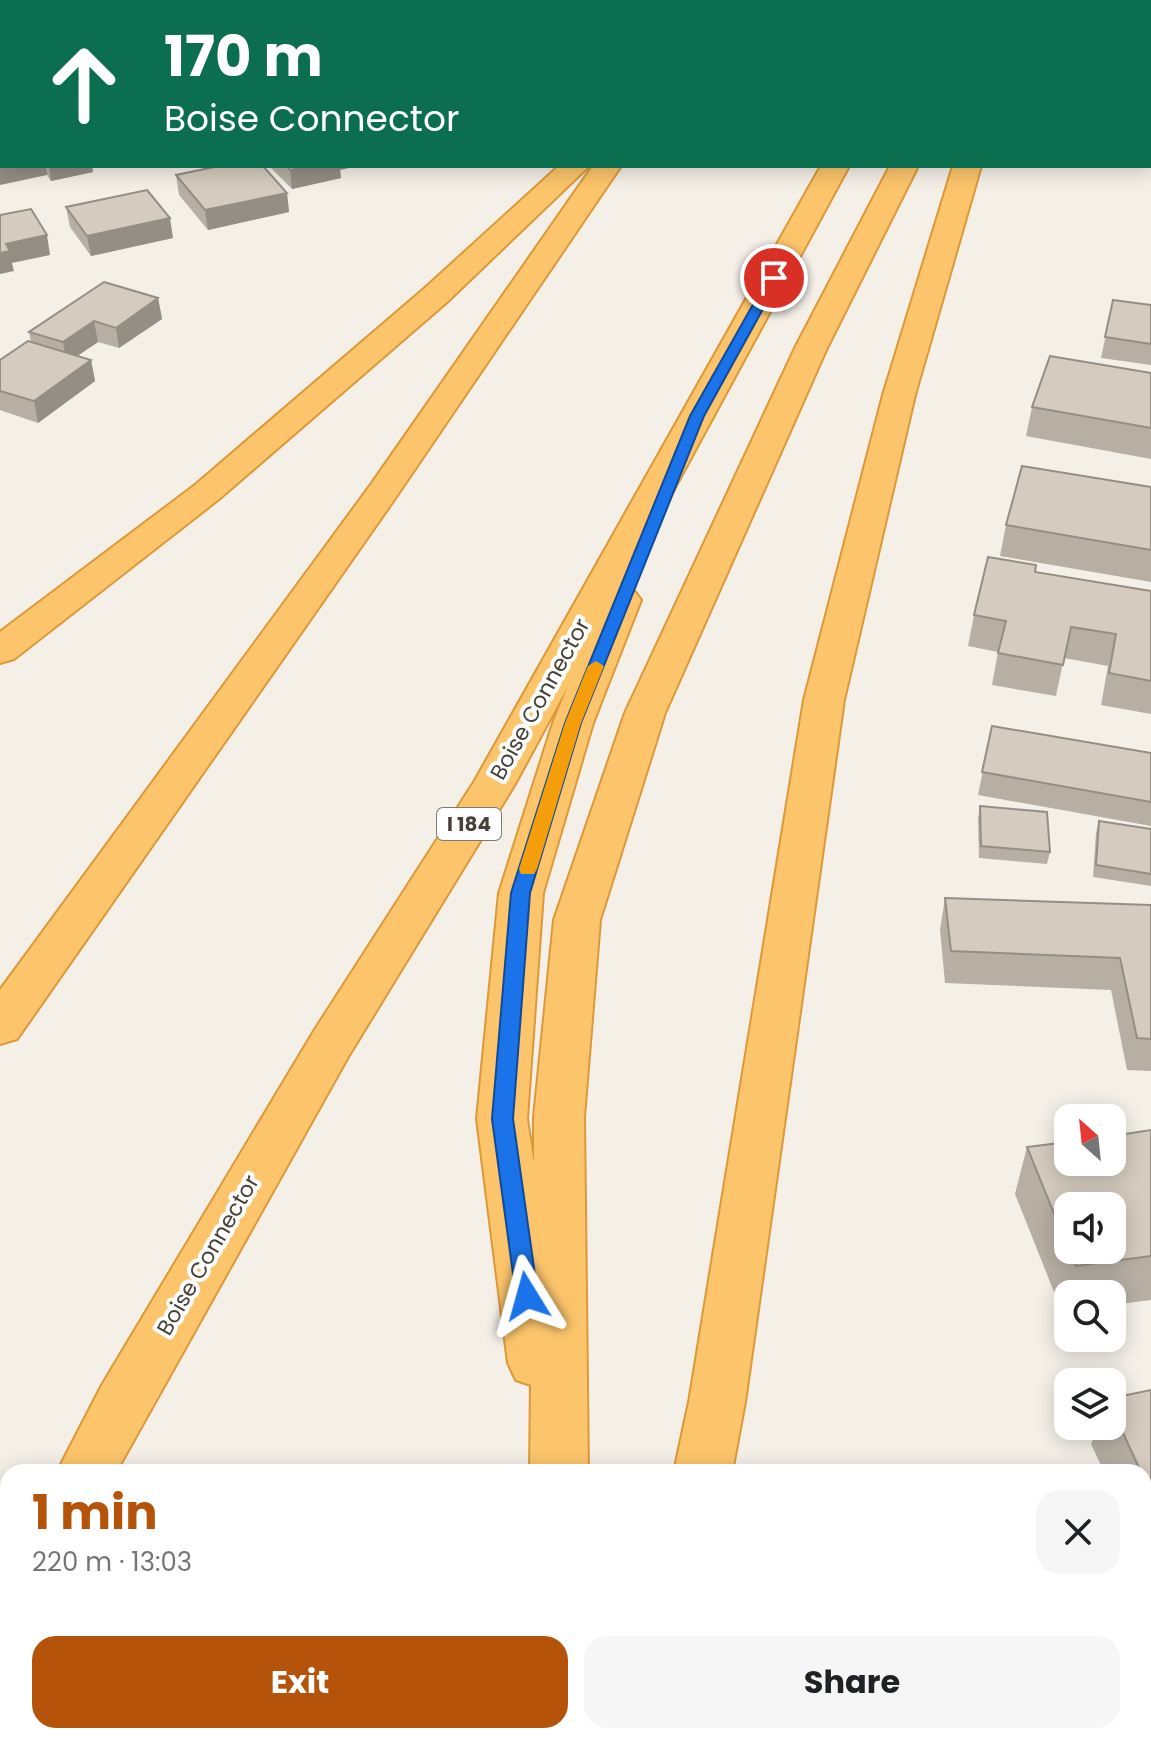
<!DOCTYPE html>
<meta charset="utf-8">
<style>
:root{--surface:#fff;--page:#f6f6f6;--text:#202124;--muted:#757577;--accent:#b45309}
body{margin:0;font-family:Poppins,sans-serif;background:var(--page);color:var(--text);height:100vh;display:flex;flex-direction:column;font-size:30px;white-space:nowrap}
*{box-sizing:border-box;margin:0}
p{font-size:26px;color:var(--muted)}
.icon{flex:none;width:44px;height:44px;fill:none;stroke:currentColor;stroke-width:2;stroke-linecap:round;stroke-linejoin:round}
.map{position:relative;flex:1;overflow:hidden}
.sheet{position:absolute;left:0px;top:1464px;width:1152px;height:280px;display:flex;flex-direction:column;background:var(--surface);border-radius:24px 24px 0 0;box-shadow:0 4px 20px #0003}
.sheet>*{flex:none}
.hud{position:absolute;left:0px;top:0px;width:1152px;height:168px;box-shadow:0 4px 20px #0003;background:#0b6e4f;color:#fff;overflow:hidden}
.needle{width:52px;rotate:333deg}
.controls{position:absolute;left:1054px;top:1104px;display:grid;gap:16px}
.controls a{display:grid;place-items:center;width:72px;height:72px;border-radius:16px;background:var(--surface);box-shadow:0 4px 20px #0003;font-size:40px}
.pin{position:absolute;display:grid;place-items:center;width:68px;height:68px;color:#fff;margin:-34px;border:4px solid #fff;border-radius:50%;box-shadow:0 2px 8px #0007}
.me{position:absolute;width:88px;margin:-44px;rotate:352deg;stroke-linejoin:round;filter:drop-shadow(0 0 6px #0008)}
.turn{display:flex;align-items:center;gap:28px;height:168px;padding:0 32px;font-size:36px}
.turn .icon{width:104px;height:104px;stroke-width:2.5}
.turn b{display:block;font-size:56px;line-height:68px}
.round{display:grid;place-items:center;flex:none;width:84px;height:84px;border-radius:24px;background:var(--page)}
.summary{display:flex;align-items:center;justify-content:space-between;height:136px;padding:0 32px}
h1{font-size:48px;font-weight:700;line-height:60px;color:var(--accent)}
.action{display:flex;gap:16px;margin-top:auto;padding:16px 32px}
.action a{flex:1;height:92px;border-radius:24px;background:var(--accent);color:#fff;font-size:32px;font-weight:700;line-height:92px;text-align:center}
.action a+a{background:var(--page);color:var(--text)}
.map>svg:first-child{display:block}
.lines{fill:none;stroke-linecap:round;stroke-linejoin:round}
.minor-casing{stroke:#bfb7ab;stroke-width:4}
.motorway-casing{stroke:#dc993a;stroke-width:4}
.minor{fill:#fff;fill-rule:evenodd}
.motorway{fill:#fcc56b;fill-rule:evenodd}
.wall{fill:#b7afa3;fill-rule:evenodd}
.shaded-wall{fill:#958e85}
.building{fill:#d5cbbe;stroke:#958e85;stroke-width:2}
.route{fill:#1a73e8;stroke:#114b97;stroke-width:2}
.slow{fill:#f59e0b}
.labels{text-anchor:middle;dominant-baseline:central;stroke-width:8;stroke-linejoin:round;paint-order:stroke}
.shield{fill:#fff;stroke:#7e7973;stroke-width:2}
.shield-label{font-size:20px;font-weight:bold;fill:#474037}
.street-label{font-size:22px;fill:#474037;stroke:#fff}
</style>
<div class="map">
<svg width="1151" height="1744" viewBox="0 0 1151 1744">
<rect width="100%" height="100%" fill="#f4f0e8"/>
<g class="lines">
<g class="minor-casing">
<g id="minor">
<polygon points="330,0 355,0 329,2"/>
<polygon points="0,112 2,112 0,129"/>
</g>
</g>
<g class="motorway-casing">
<g id="motorway">
<polygon points="731,0 756,0 730,2"/>
<polygon points="911,0 935,0 910,2"/>
<polygon points="978,0 1002,0 977,2"/>
<polygon points="559,166 589,166 447,302 219,499 14,659 0,663 0,632 195,485 425,288"/>
<polygon points="593,166 621,166 396,497 17,1039 0,1044 0,990 372,483"/>
<polygon points="821,166 849,166 620,589 635,592 641,600 593,723 543,893 527,1119 534,1164 534,1117 554,920 625,713 795,348 890,166 918,166 827,348 665,713 600,920 584,1117 588,1472 530,1472 531,1385 516,1380 508,1363 477,1119 499,893 553,723 568,686 515,784 348,1057 116,1472 57,1472 102,1385 314,1031 474,782"/>
<polygon points="953,166 981,166 915,395 844,700 745,1402 732,1472 674,1472 689,1402 804,700 883,395"/>
<polygon points="8,1591 8,1663 0,1666 0,1595"/>
<polygon points="571,1736 682,1736 681,1744 573,1744"/>
</g>
</g>
<use href="#minor" class="minor"/>
<use href="#motorway" class="motorway"/>
</g>
<g class="wall">
<polygon points="434,0 538,0 537,2 432,2"/>
<polygon points="2,166 92,166 93,172 51,181 47,175"/>
<polygon points="269,166 357,166 340,170 341,178 292,189"/>
<polygon points="176,175 287,193 289,212 208,230 179,195"/>
<polygon points="66,207 173,238 91,256 70,227"/>
<polygon points="158,298 162,319 119,348 98,342 77,356 91,360 95,381 38,423 0,410 0,360 31,342 29,332"/>
<polygon points="1113,300 1151,305 1151,365 1101,358"/>
<polygon points="1151,373 1151,459 1026,436 1032,407"/>
<polygon points="1151,487 1151,582 1000,556 1006,525"/>
<polygon points="1035,572 1151,591 1151,714 1101,705 1108,666 1064,658 1056,696 992,685 998,652 968,646 974,615"/>
<polygon points="992,726 1151,753 1151,826 978,795"/>
<polygon points="980,806 1050,852 1047,864 979,858 978,818"/>
<polygon points="1099,821 1151,829 1151,886 1093,877 1096,833"/>
<polygon points="945,898 1151,905 1151,1071 1127,1070 1111,990 945,983 940,930"/>
<path d="M 1151,1130 L 1151,1300 L 1112,1305 L 1112,1294 L 1068,1294 L 1068,1312 L 1062,1312 L 1015,1194 L 1027,1147 ZM 1068,1206 L 1112,1250 L 1068,1250 Z"/>
<polygon points="1151,1390 1151,1578 1144,1562 1144,1472 1104,1472 1091,1444 1098,1426 1112,1426 1112,1398"/>
</g>
<g class="shaded-wall">
<polygon points="136,0 166,0 166,2 137,2"/>
<polygon points="267,0 279,0 277,2 265,2"/>
<rect x="0" y="23" width="2" height="19"/>
<polygon points="0,62 2,80 2,87 0,87"/>
<polygon points="2,164 2,166 46,166 47,175 0,185 0,165"/>
<polygon points="49,166 92,166 93,172 51,181"/>
<polygon points="308,166 357,166 340,170 341,178 292,189 290,170"/>
<polygon points="287,193 289,212 208,230 205,210"/>
<polygon points="170,218 173,238 91,256 87,236"/>
<polygon points="47,235 50,255 12,263 14,271 0,274 0,253 6,244"/>
<polygon points="158,298 162,319 119,348 116,328"/>
<polygon points="94,321 98,342 67,363 63,342"/>
<polygon points="91,360 95,381 38,423 34,401"/>
</g>
<g class="building">
<polygon points="0,0 39,0 40,2 2,2 2,23 0,23"/>
<polygon points="65,0 136,0 138,2 66,2"/>
<polygon points="192,0 267,0 265,2 218,2 192,1"/>
<polygon points="434,0 477,0 485,1 484,2 432,2"/>
<rect x="1150" y="87" width="1" height="27"/>
<polygon points="2,132 2,164 0,165 0,133"/>
<polygon points="219,166 263,166 287,193 205,210 176,175"/>
<polygon points="286,166 308,166 290,170"/>
<polygon points="147,190 170,218 87,236 66,207"/>
<polygon points="31,209 47,235 6,244 10,251 0,253 0,215"/>
<polygon points="104,282 158,298 116,328 94,321 63,342 29,332"/>
<polygon points="1113,300 1151,305 1151,344 1105,337"/>
<polygon points="28,341 91,360 34,401 0,391 0,360"/>
<polygon points="1050,356 1151,373 1151,428 1032,407"/>
<polygon points="1022,466 1151,487 1151,550 1006,525"/>
<polygon points="988,557 1036,565 1035,572 1151,591 1151,681 1109,673 1116,634 1071,627 1063,665 998,653 1006,621 974,615"/>
<polygon points="992,726 1151,753 1151,802 982,772"/>
<polygon points="980,806 1047,812 1050,852 981,846"/>
<polygon points="1099,821 1151,829 1151,874 1096,865"/>
<polygon points="945,898 1151,905 1151,1039 1137,1038 1120,958 951,951"/>
<polygon points="1151,1130 1151,1256 1076,1266 1069,1250 1112,1250 1112,1206 1068,1206 1068,1248 1027,1147 1068,1142 1068,1162 1112,1162 1112,1136"/>
<polygon points="1151,1390 1151,1494 1144,1479 1144,1472 1141,1472 1112,1409 1112,1398"/>
</g>
<polygon class="route" points="774,274 780,278 704,416 581,723 530,893 513,1119 538,1296 535,1302 527,1305 519,1302 516,1296 492,1119 511,893 565,723 690,416 768,278"/>
<polygon class="slow" points="596,661 604,666 581,723 537,869 534,874 521,874 519,869 565,723 588,666"/>
<g class="labels">
<rect class="shield" x="437" y="808" width="64" height="32" rx="6"/>
<g class="shield-label">
<text x="469" y="824">I 184</text>
</g>
<g class="street-label">
<text transform="translate(540 699) rotate(-61)">Boise Connector</text>
<text transform="translate(208 1255) rotate(-60)">Boise Connector</text>
</g>
</g>
</svg>
<div class="controls">
<a><svg class="needle" viewBox="-14 -14 28 28"><path d="M0-13l5 13h-10z" fill="#e53935"/><path d="M0 13l5-13h-10z" fill="#757577"/></svg></a>
<a><svg class="icon" aria-label="sound" viewBox="0 0 24 24"><path d="M4 9h4l5-4v14l-5-4H4zM17 9q2 3 0 6"/></svg></a>
<a><svg class="icon" aria-label="search" viewBox="0 0 24 24"><circle cx="10" cy="10" r="6"/><path d="M15 15l6 6"/></svg></a>
<a><svg class="icon" aria-label="layers" viewBox="0 0 24 24"><path d="M12 4l9 5-9 5-9-5zM3 14l9 5 9-5"/></svg></a>
</div>
<div class="pin" style="left:774px;top:278px;background:#d93025"><svg class="icon" aria-label="arrive" viewBox="0 0 24 24"><path d="M6 21V4h12l-3 4 3 4H6"/></svg></div>
<svg class="me" style="left:527px;top:1296px" viewBox="-20 -20 40 40"><path d="M0-17L14 15 0 8-14 15z" fill="#1a73e8" stroke="#fff" stroke-width="4"/></svg>
<div class="hud">
<div class="turn"><svg class="icon" aria-label="ahead" viewBox="0 0 24 24"><path d="M12 20V5M6 11l6-6 6 6"/></svg><div><b>170 m</b>Boise Connector</div></div>
</div>
<section class="sheet">
<div class="summary"><div><h1>1 min</h1><p>220 m · 13:03</p></div><a class="round"><svg class="icon" aria-label="close" viewBox="0 0 24 24"><path d="M6 6l12 12M18 6L6 18"/></svg></a></div>
<div class="action"><a>Exit</a><a>Share</a></div>
</section>
</div>
